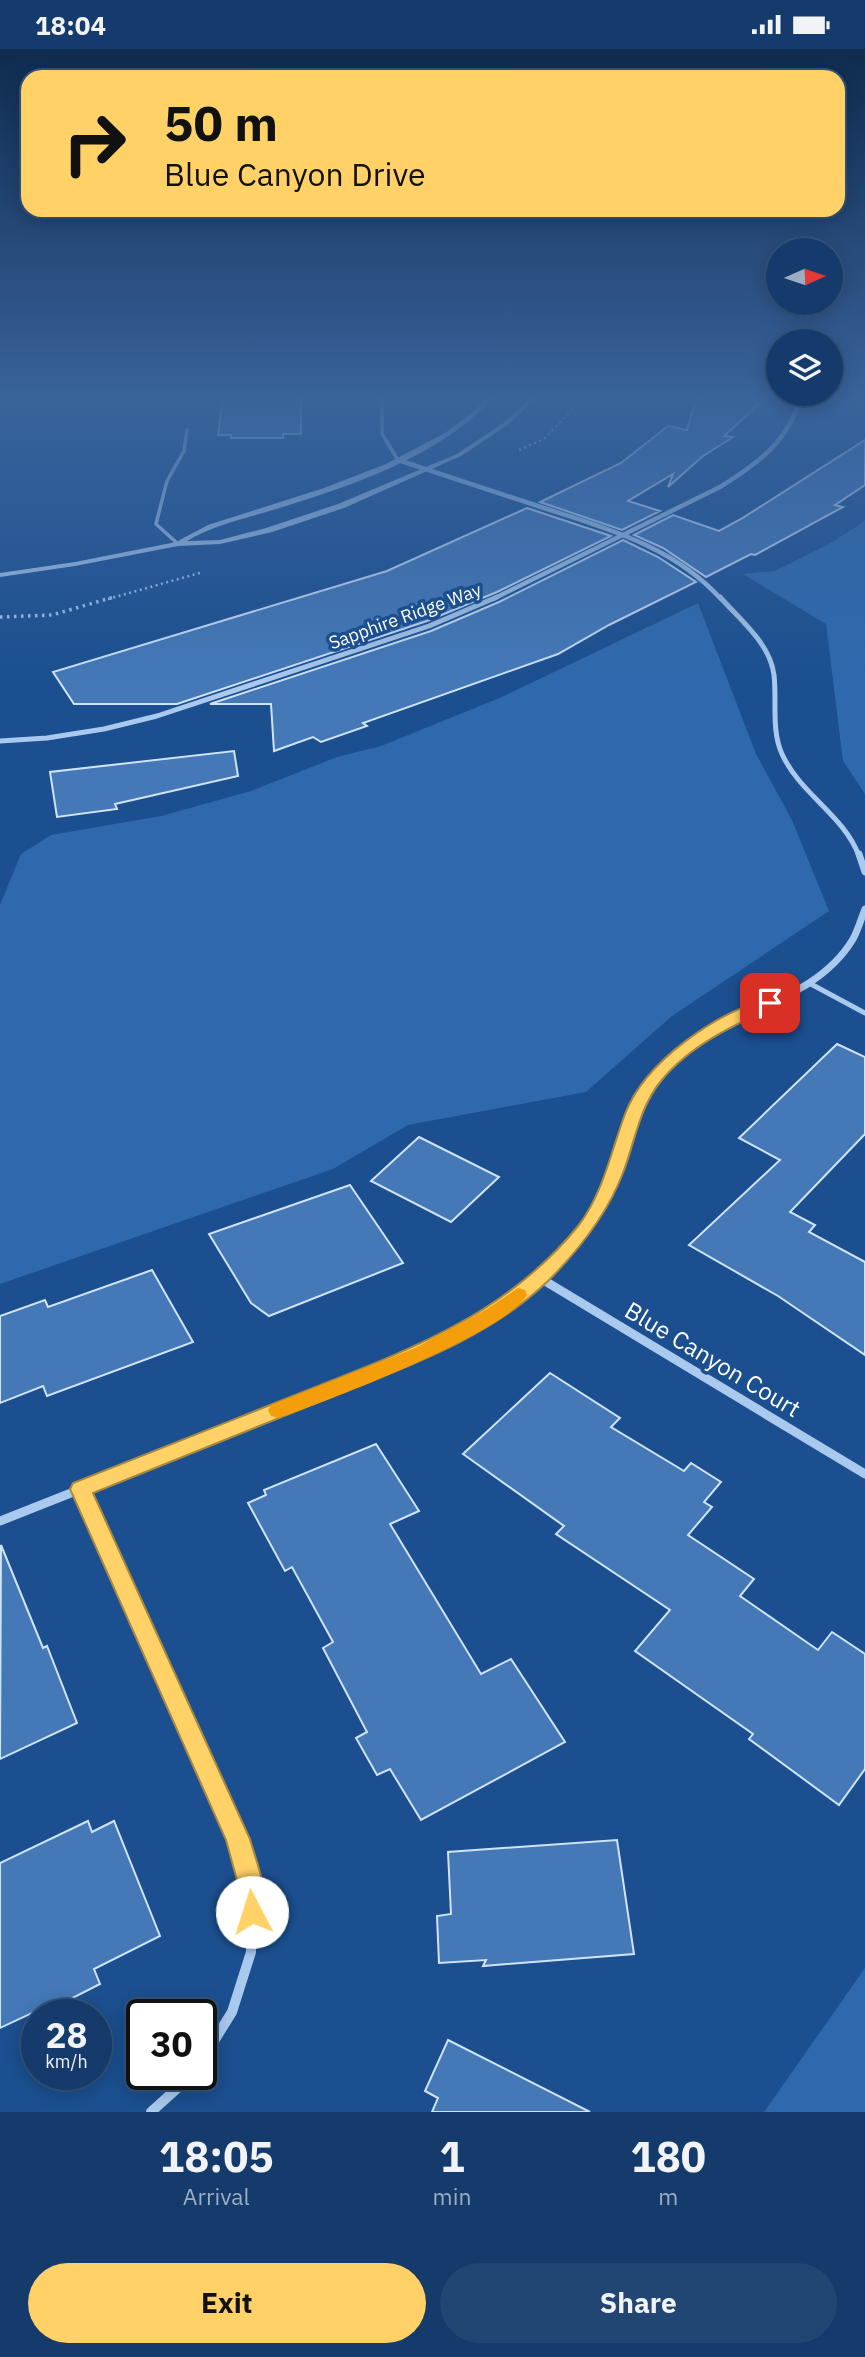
<!DOCTYPE html>
<style>
:root{--surface:#143b6b;--page:#214673;--text:#f1f3f6;--muted:#9dadc1;--line:#33557e;--accent:#ffd166}
body{margin:0;font-family:"IBM Plex Sans",sans-serif;background:var(--page);color:var(--text);height:100vh;display:flex;flex-direction:column;font-size:26px;white-space:nowrap}
*{box-sizing:border-box;margin:0}
p{font-size:23px;color:var(--muted)}
.icon{flex:none;width:38px;height:38px;fill:none;stroke:currentColor;stroke-width:2;stroke-linecap:round;stroke-linejoin:round}
.map{position:relative;height:2063px;overflow:hidden}
.drawer{display:flex;flex-direction:column;background:var(--surface);flex:1}
.drawer>*{flex:none}
.top-card{position:absolute;left:21px;top:21px;width:824px;height:147px;border-radius:21px;box-shadow:0 4px 18px #0003,0 0 0 2px var(--line);background:#ffd166;color:#111;overflow:hidden}
.needle{width:46px;rotate:87deg}
.buttons{position:absolute;left:766px;top:189px;display:grid;gap:14px}
.buttons a{display:grid;place-items:center;width:77px;height:77px;border-radius:50%;background:var(--surface);box-shadow:0 4px 18px #0003,0 0 0 2px var(--line);font-size:35px}
.speed{position:absolute;left:21px;top:1950px;display:flex;gap:14px;font-size:35px;font-weight:700;text-align:center}
.speed>*{display:grid;place-content:center;width:91px;height:91px;border-radius:50%;background:var(--surface);box-shadow:0 4px 18px #0003,0 0 0 2px var(--line);line-height:1}
.speed small{font-size:18px;font-weight:400}
.speed .limit{border:4px solid #111;border-radius:10px;background:#fff;color:#111}
.pin{position:absolute;display:grid;place-items:center;width:60px;height:60px;color:#fff;margin:-30px;border-radius:14px;box-shadow:0 4px 10px #0006}
.me{position:absolute;width:77px;margin:-38px;rotate:355deg;stroke-linejoin:round;filter:drop-shadow(0 0 5px #0008)}
.turn{display:flex;align-items:center;gap:24px;height:147px;padding:0 28px;font-size:32px}
.turn .icon{width:91px;height:91px;stroke-width:2.5}
.turn b{display:block;font-size:49px;line-height:60px}
.eta{display:flex;justify-content:space-evenly;align-items:center;height:119px;text-align:center}
.eta b{font-size:42px;font-weight:800;line-height:49px}
.cta{display:flex;gap:14px;margin-top:auto;padding:14px 28px}
.cta a{flex:1;height:80px;border-radius:42px;background:var(--accent);color:#111;font-size:28px;font-weight:800;line-height:80px;text-align:center}
.cta a+a{background:var(--page);color:var(--text)}
.status{display:flex;justify-content:space-between;align-items:center;height:49px;padding:0 35px;background:var(--surface);direction:ltr}
.status svg{height:19px;fill:currentColor}
.map>svg:first-child{display:block}
.green{fill:#2e69ad}
.building{fill:#4478b7;stroke:#cfe3fa;stroke-width:2}
.lines{fill:none;stroke-linecap:round;stroke-linejoin:round}
.path-far1{stroke:#a9c9ee;stroke-width:2.5;stroke-dasharray:2 3.5;stroke-linecap:butt}
.path{stroke:#a9c9ee;stroke-width:3.5;stroke-dasharray:2.5 4.5;stroke-linecap:butt}
.service-far1{stroke:#a9c9ee;stroke-width:3.5}
.service{stroke:#a9c9ee;stroke-width:5}
.minor-far4{stroke:#a9c9ee;stroke-width:4.5}
.minor-far3{stroke:#a9c9ee;stroke-width:5}
.minor-far2{stroke:#a9c9ee;stroke-width:7}
.minor-far1{stroke:#a9c9ee;stroke-width:9}
.minor{stroke:#a9c9ee;stroke-width:10}
.tertiary{fill:#a9c9ee;fill-rule:evenodd}
.route{fill:#ffd166;stroke:#a68842;stroke-width:2}
.slow{fill:#f59e0b}
.labels{text-anchor:middle;dominant-baseline:central;stroke-width:7;stroke-linejoin:round;paint-order:stroke}
.far-street-label{font-size:18px;fill:#fff;stroke:#1b4f8f}
.near-street-label{font-size:24px;fill:#fff;stroke:#1b4f8f}
</style>
<div class="status"><b>18:04</b><svg viewBox="0 0 49 12"><path d="M0 12V9h3v3zM5 12V6h3v6zM10 12V3h3v9zM15 12V0h3v12zM26 1h20v11H26zM47 4h2v5h-2z"/></svg></div>
<div class="map">
<svg width="865" height="2063" viewBox="0 0 865 2063">
<rect width="100%" height="100%" fill="#1b4f8f"/>
<g class="green">
<polygon points="865,472 865,745 843,712 826,575 743,525 775,522 829,495"/>
<polygon points="698,554 756,705 792,771 829,862 672,967 586,1043 408,1076 333,1120 0,1235 0,856 21,805 51,786 161,767 251,742 337,708 381,697 502,648"/>
<polygon points="865,1919 865,2063 764,2063"/>
</g>
<g class="building">
<polygon points="223,347 301,347 301,385 283,385 283,389 231,389 231,386 218,386"/>
<polygon points="697,347 768,347 724,387 733,388 703,407 668,438 673,425 628,452 660,462 622,481 540,453 621,414 668,377 687,381"/>
<polygon points="865,391 865,436 835,456 843,458 755,506 751,505 706,528 663,499 634,486 673,466 719,482 741,470"/>
<polygon points="527,459 611,487 497,543 427,572 177,655 74,655 53,623 387,522"/>
<polygon points="623,491 658,508 696,533 609,576 558,605 363,674 367,677 321,693 313,688 274,702 271,655 210,655 431,582 499,553"/>
<polygon points="234,702 238,727 115,755 117,760 57,768 50,723"/>
<polygon points="837,995 865,1008 865,1085 790,1163 815,1176 809,1183 865,1213 865,1306 778,1247 689,1196 780,1111 739,1089"/>
<polygon points="419,1088 499,1128 451,1173 371,1132"/>
<polygon points="350,1136 403,1214 269,1267 251,1254 209,1185"/>
<polygon points="152,1221 193,1293 47,1347 43,1337 0,1354 0,1267 45,1251 48,1258"/>
<polygon points="550,1324 620,1369 611,1378 684,1422 691,1414 721,1433 704,1453 712,1458 688,1486 754,1530 740,1547 818,1601 832,1583 865,1605 865,1720 839,1756 749,1690 753,1685 635,1602 670,1561 556,1485 564,1477 463,1405"/>
<polygon points="376,1395 419,1462 390,1475 481,1625 511,1610 565,1693 421,1771 390,1720 377,1726 356,1689 367,1683 323,1599 333,1593 292,1518 285,1522 248,1454 266,1446 264,1441"/>
<polygon points="1,1496 43,1599 47,1597 77,1674 0,1710"/>
<polygon points="88,1772 92,1783 114,1772 160,1887 94,1920 100,1935 53,1959 51,1955 0,1979 0,1814"/>
<polygon points="617,1791 634,1905 483,1917 486,1911 439,1914 437,1867 451,1865 448,1803"/>
<polygon points="448,1991 590,2063 432,2063 438,2049 425,2042"/>
</g>
<g class="lines">
<g class="path-far1">
<polyline points="519,401 544,390 585,347"/>
<polyline points="108,550 203,523"/>
</g>
<polyline class="path" points="0,568 52,566 114,548"/>
<g class="service-far1">
<polyline points="382,347 382,385 398,411"/>
<polyline points="178,495 156,475 167,432 184,402 187,381"/>
</g>
<polyline class="service" points="809,934 865,964"/>
<g class="minor-far4">
<path d="M 398,411 C 446,427 494,443 541,458 C 608,480 673,497 721,550"/>
<path d="M 493,550 L 720,438 C 757,415 790,392 800,347"/>
</g>
<g class="minor-far3">
<path d="M 720,548 C 740,571 770,594 774,626 C 777,651 771,681 782,705 C 800,745 844,766 859,807"/>
<polyline points="0,692 47,689 104,680 157,667 429,577 497,548"/>
</g>
<g class="minor-far2">
<polyline points="859,805 865,823"/>
<path d="M 611,1132 C 630,1088 633,1049 669,1013 C 722,961 814,956 853,890 C 858,881 861,870 865,860"/>
</g>
<g class="minor-far1">
<polyline points="540,1229 865,1425"/>
<polyline points="81,1440 127,1543"/>
<path d="M 0,1472 L 392,1317 C 482,1277 570,1224 612,1130"/>
</g>
<g class="minor">
<polyline points="126,1541 238,1790 252,1842 251,1903 232,1963 201,2013"/>
<polyline points="151,2063 193,2025"/>
</g>
<path class="tertiary" d="M 489,347 L 495,347 C 439,409 350,437 273,461 C 244,470 213,476 187,492 L 220,491 L 266,479 L 338,455 L 457,405 L 505,373 L 532,347 L 538,347 L 509,375 L 461,407 L 344,459 L 272,483 L 220,495 L 178,497 L 75,517 L 0,528 L 0,524 L 75,513 L 176,493 L 208,476 L 324,439 L 386,415 L 445,384 L 469,366 Z"/>
</g>
<linearGradient id="sky" x2="0" y2="1"><stop stop-color="#0f2b4f"/><stop offset="0.55" stop-color="#39639b"/><stop offset="1" stop-color="#39639b" stop-opacity="0"/></linearGradient>
<rect width="865" height="635" fill="url(#sky)"/>
<path class="route" d="M 770,949 L 776,951 L 778,954 L 776,957 C 734,976 690,996 661,1032 C 639,1059 635,1093 623,1124 C 607,1166 579,1201 548,1232 C 487,1291 401,1320 324,1351 C 247,1382 170,1413 93,1444 L 250,1790 C 257,1816 271,1845 261,1871 L 252,1875 L 243,1871 L 239,1863 L 240,1842 L 226,1791 L 70,1440 L 73,1434 C 146,1405 218,1377 290,1348 C 398,1305 503,1270 578,1177 C 603,1145 611,1102 625,1065 C 645,1012 717,963 770,949 Z"/>
<path class="slow" d="M 518,1239 L 525,1241 L 527,1246 C 507,1283 323,1354 278,1369 L 271,1367 L 268,1361 L 271,1356 L 415,1299 L 487,1260 Z"/>
<g class="labels">
<g class="far-street-label">
<text transform="translate(405 567) rotate(-20)">Sapphire Ridge Way</text>
</g>
<g class="near-street-label">
<text transform="translate(713 1310) rotate(31)">Blue Canyon Court</text>
</g>
</g>
</svg>
<div class="buttons">
<a><svg class="needle" viewBox="-14 -14 28 28"><path d="M0-13l5 13h-10z" fill="#e53935"/><path d="M0 13l5-13h-10z" fill="#9dadc1"/></svg></a>
<a><svg class="icon" aria-label="layers" viewBox="0 0 24 24"><path d="M12 4l9 5-9 5-9-5zM3 14l9 5 9-5"/></svg></a>
</div>
<div class="speed"><div>28<small>km/h</small></div><div class="limit">30</div></div>
<div class="pin" style="left:770px;top:954px;background:#d93025"><svg class="icon" aria-label="arrive" viewBox="0 0 24 24"><path d="M6 21V4h12l-3 4 3 4H6"/></svg></div>
<svg class="me" style="left:252px;top:1863px" viewBox="-20 -20 40 40"><circle r="19" fill="#fff"/><path d="M0-13L10 11 0 6-10 11z" fill="#ffd166"/></svg>
<div class="top-card">
<div class="turn"><svg class="icon" aria-label="right" viewBox="0 0 24 24"><path d="M7 20v-9h11M14 6l5 5-5 5"/></svg><div><b>50 m</b>Blue Canyon Drive</div></div>
</div>
</div>
<section class="drawer">
<div class="eta">
<div><b>18:05</b><p>Arrival</p></div>
<div><b>1</b><p>min</p></div>
<div><b>180</b><p>m</p></div>
</div>
<div class="cta"><a>Exit</a><a>Share</a></div>
</section>
